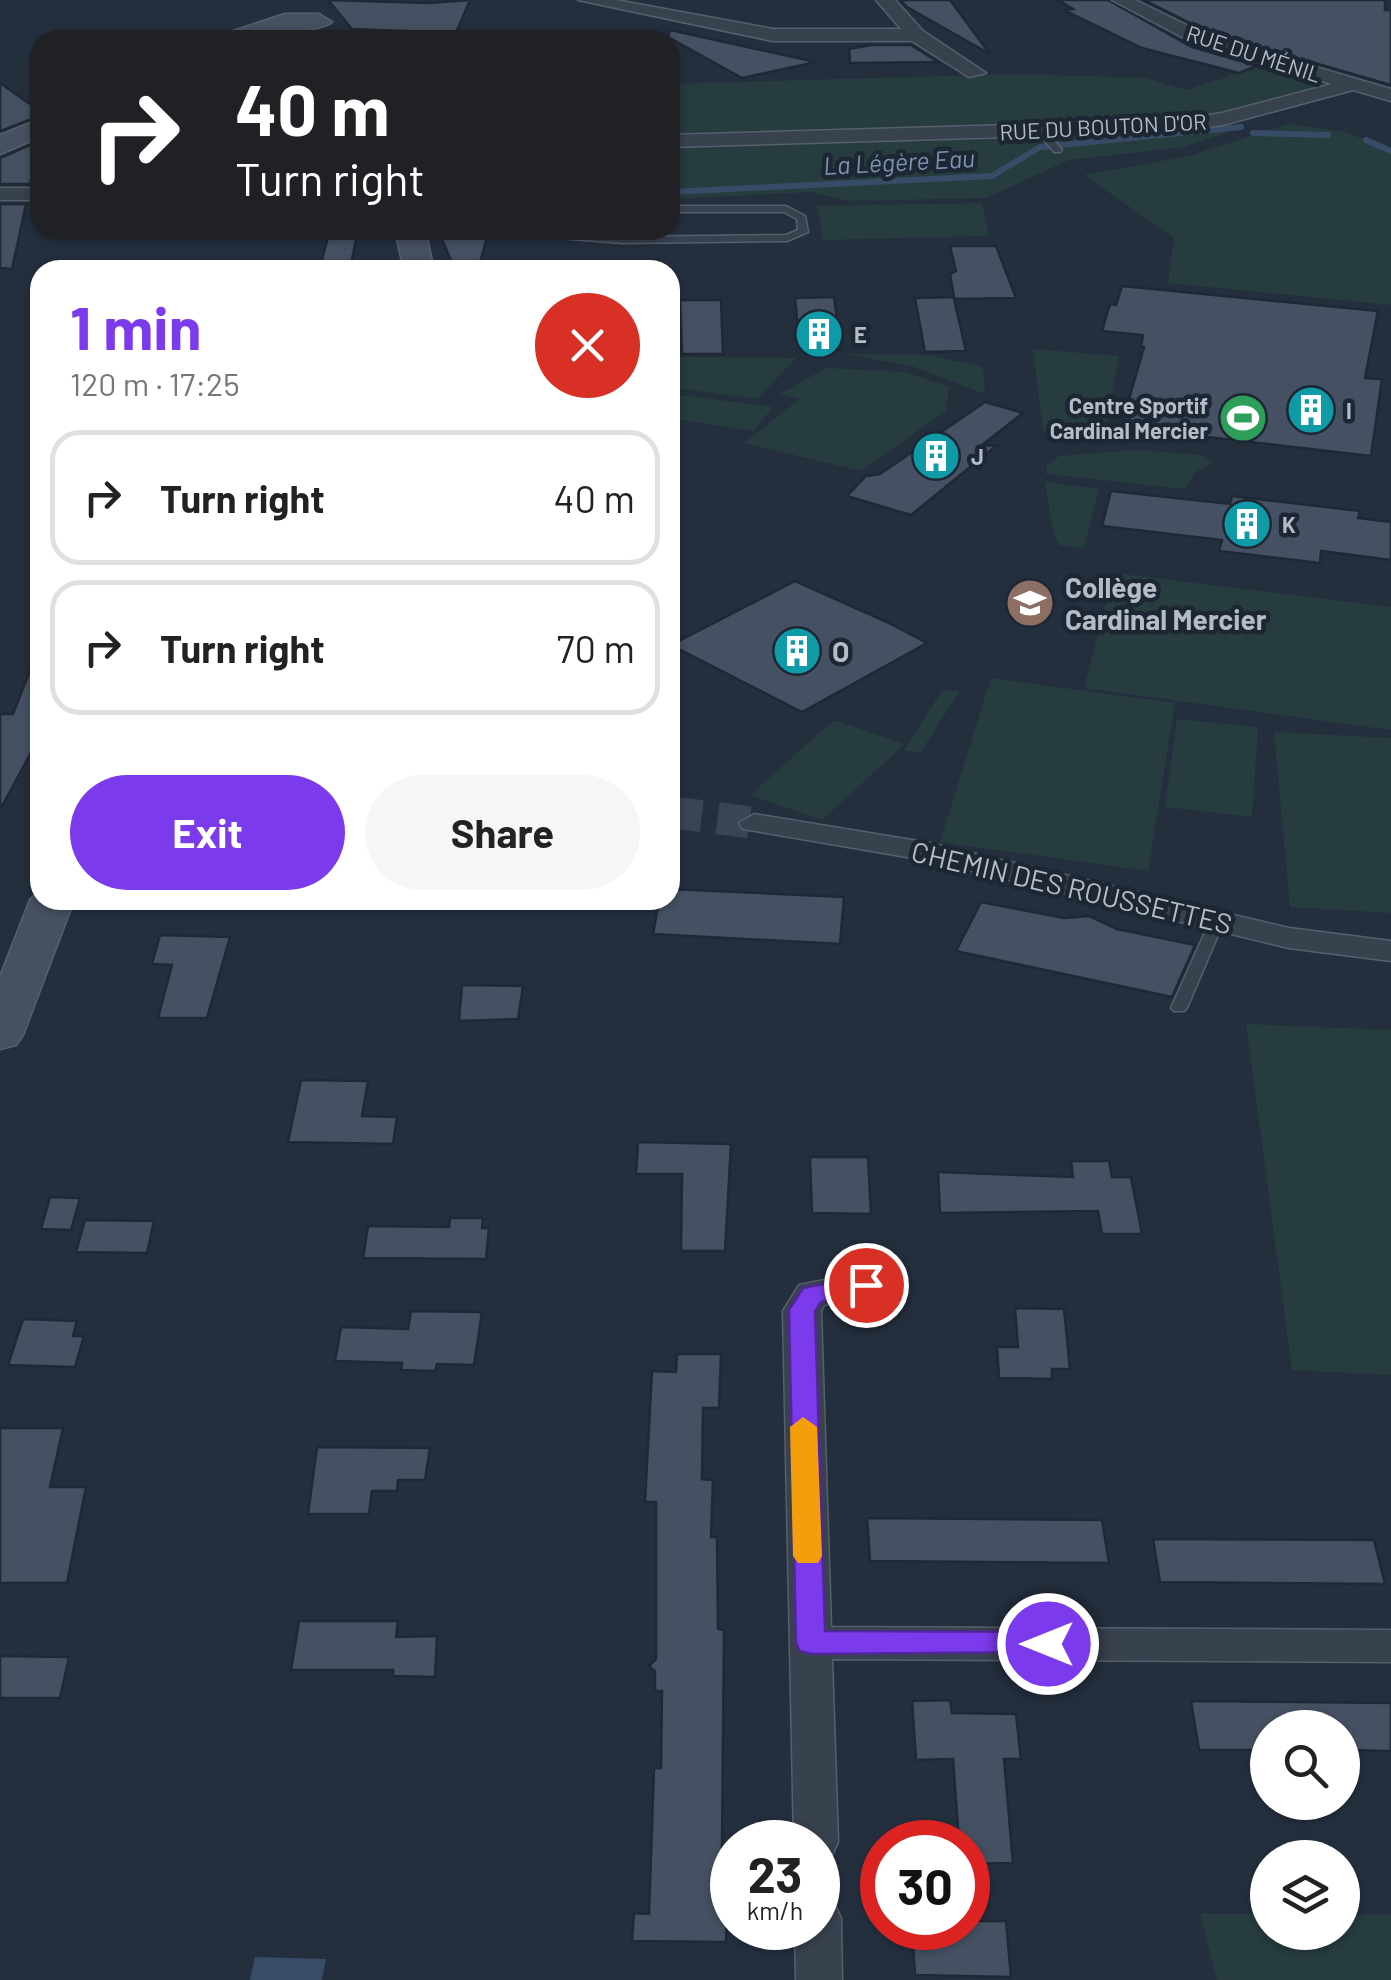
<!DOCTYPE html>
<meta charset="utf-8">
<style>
:root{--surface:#fff;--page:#f6f6f6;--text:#222;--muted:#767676;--line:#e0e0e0;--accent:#7c3aed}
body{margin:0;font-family:Barlow,sans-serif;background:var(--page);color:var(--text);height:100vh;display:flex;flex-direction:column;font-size:38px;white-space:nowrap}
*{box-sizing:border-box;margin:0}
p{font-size:32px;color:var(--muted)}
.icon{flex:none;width:55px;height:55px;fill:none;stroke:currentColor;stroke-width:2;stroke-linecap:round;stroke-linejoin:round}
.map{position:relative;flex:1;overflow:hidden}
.side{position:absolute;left:30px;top:260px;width:650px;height:650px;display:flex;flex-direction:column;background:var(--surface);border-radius:30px;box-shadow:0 2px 8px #0004}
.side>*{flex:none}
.hud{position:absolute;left:30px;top:30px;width:650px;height:210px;border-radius:30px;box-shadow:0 2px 8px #0004;background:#202124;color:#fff;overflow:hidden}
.tools{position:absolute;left:1250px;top:1710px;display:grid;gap:20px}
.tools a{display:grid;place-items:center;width:110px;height:110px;border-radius:50%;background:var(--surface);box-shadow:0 2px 8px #0004;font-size:50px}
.speed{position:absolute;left:710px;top:1820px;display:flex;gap:20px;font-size:50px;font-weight:700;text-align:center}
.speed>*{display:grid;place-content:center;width:130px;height:130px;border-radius:50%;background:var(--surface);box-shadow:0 2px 8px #0004;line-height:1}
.speed small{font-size:25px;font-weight:400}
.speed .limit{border:15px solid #d22;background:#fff;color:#111}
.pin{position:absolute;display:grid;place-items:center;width:85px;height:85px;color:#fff;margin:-42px;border:5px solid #fff;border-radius:50%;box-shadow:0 2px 10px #0007}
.me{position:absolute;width:110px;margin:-55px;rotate:270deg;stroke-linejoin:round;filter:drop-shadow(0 0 8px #0008)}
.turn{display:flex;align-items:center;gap:35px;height:210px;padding:0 40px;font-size:45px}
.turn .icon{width:130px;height:130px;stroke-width:2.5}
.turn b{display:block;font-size:70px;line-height:85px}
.round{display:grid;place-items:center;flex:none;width:105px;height:105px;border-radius:52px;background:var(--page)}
.head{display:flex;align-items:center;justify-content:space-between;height:170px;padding:0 40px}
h1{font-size:60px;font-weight:700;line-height:75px;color:var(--accent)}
.button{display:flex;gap:20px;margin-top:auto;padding:20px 40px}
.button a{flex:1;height:115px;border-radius:60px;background:var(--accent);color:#fff;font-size:40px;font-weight:700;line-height:115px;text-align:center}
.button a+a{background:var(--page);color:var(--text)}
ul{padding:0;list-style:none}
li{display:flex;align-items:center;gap:30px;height:135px;margin:0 20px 15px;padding:0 20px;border:5px solid var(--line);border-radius:30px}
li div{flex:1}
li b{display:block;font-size:38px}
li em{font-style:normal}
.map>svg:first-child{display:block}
.green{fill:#263c3f}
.water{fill:#394c67}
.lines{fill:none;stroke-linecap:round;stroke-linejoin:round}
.stream{stroke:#394c67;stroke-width:6}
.building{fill:#455162;stroke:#1f2835;stroke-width:2.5}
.street-tunnel{stroke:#3a4453;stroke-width:32;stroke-dasharray:32 16;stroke-linecap:butt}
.lane-casing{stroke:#565f6c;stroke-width:3}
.street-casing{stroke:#565f6c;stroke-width:3}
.secondary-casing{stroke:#565f6c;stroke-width:3}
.lane{fill:#38414e;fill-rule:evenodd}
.street{fill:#38414e;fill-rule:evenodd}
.secondary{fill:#465061;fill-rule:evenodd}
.route{fill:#7c3aed;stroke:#51269a;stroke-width:2.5}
.slow{fill:#f59e0b}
.labels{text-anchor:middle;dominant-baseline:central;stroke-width:9;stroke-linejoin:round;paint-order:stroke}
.far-street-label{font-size:22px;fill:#b4bcc9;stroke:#1d2633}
.far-poi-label{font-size:22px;font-weight:bold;fill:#b4bcc9;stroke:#1d2633;text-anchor:start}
.far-water-label{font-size:25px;font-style:italic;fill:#7c92b1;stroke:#1d2633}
.poi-label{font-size:28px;font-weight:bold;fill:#b4bcc9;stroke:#1d2633;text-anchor:start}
.street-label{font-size:28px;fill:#b4bcc9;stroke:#1d2633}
</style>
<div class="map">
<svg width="1391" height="1980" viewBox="0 0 1391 1980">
<rect width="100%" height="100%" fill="#242f3e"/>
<g class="green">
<polygon points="1267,64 1330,83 1194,119 670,136 670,84 1019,74 1146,78 1186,90"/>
<polygon points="1224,123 1228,132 1184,147 1069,160 986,198 847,201 813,192 670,199 670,147"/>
<polygon points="1289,124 1346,132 1391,151 1391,305 1168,283 1174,238 1084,175 1189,156"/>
<polygon points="982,203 989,236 823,240 817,206"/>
<polygon points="670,326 675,357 796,358 757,399 670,387"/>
<polygon points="1033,349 1119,356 1104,438 1062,439 1043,430"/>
<polygon points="845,354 929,355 983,367 985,394 912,366"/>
<polygon points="826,368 906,372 949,387 946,411 861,471 744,443 800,399 780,394"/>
<polygon points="679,395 773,407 754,431 670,418 670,406"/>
<polygon points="1137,450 1202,455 1215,462 1195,472 1185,489 1046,474 1047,465 1059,456"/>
<polygon points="1045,482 1099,489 1084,548 1059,545 1053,533"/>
<polygon points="1114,573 1391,607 1391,730 1084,688"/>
<polygon points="991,678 1175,703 1148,871 940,842"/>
<polygon points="943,689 959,692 920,753 904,750"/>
<polygon points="1177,719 1258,727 1252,817 1165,807"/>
<polygon points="834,720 905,744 822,820 750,795"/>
<polygon points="1274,732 1391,738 1391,913 1290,907"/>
<polygon points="1246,1024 1391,1030 1391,1375 1292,1370"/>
<polygon points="1200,1914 1267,1914 1268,1932 1342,1932 1343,1915 1391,1915 1391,1980 1217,1980"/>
</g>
<polygon class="water" points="255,1957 326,1959 322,1980 250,1980"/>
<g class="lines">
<g class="stream">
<polyline points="1253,133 1328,135"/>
<polyline points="1366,140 1391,151"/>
<polyline points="670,192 992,176 1040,147 1241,127"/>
</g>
</g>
<g class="building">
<polygon points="328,0 428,3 470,0 456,33 352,29"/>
<polygon points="900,0 950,0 990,54 907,7"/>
<polygon points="1058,0 1108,0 1192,47 1279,72 1256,66 1239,73 1142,48 1064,10 1073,9"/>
<polygon points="1144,0 1385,0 1385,10 1391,10 1391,85 1208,32"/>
<polygon points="670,30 816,62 742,78 668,37"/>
<polygon points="871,45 911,45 938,62 850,63 849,49"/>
<polygon points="0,83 40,111 40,116 0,131"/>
<polygon points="39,141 30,184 0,184 0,158"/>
<polygon points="0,204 26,204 12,269 0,268"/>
<polygon points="438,230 489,230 478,270 455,270"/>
<polygon points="329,234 357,234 350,270 319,270"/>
<polygon points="950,246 996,246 1016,298 954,299 966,351 925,352 915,298 954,297 950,274 956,271"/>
<polygon points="1122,286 1378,311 1365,378 1382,379 1371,456 1121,427 1144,347 1141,346 1143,335 1102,331 1110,304 1116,305"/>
<polygon points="834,297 841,349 800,350 795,298"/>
<polygon points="680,300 721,300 723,354 682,354"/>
<polygon points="985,402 1023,413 982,445 996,446 911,515 847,496 866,476 880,474"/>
<polygon points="1111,491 1230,504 1232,496 1360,511 1358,518 1391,522 1391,560 1321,551 1320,563 1219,551 1222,540 1102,526"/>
<polygon points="795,581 887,622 927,643 802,712 671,645"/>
<polygon points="38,650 40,736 0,810 0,714 13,714"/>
<polygon points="670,889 844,897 840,944 653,934 659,900 670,900"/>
<polygon points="981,902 1064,918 1089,916 1117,929 1195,945 1172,997 956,951"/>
<polygon points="160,935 230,937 207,1018 158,1018 172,965 152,964"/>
<polygon points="462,985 523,986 518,1019 459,1021"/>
<polygon points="301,1080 368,1081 362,1116 397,1117 393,1144 288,1142"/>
<polygon points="638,1142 731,1144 725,1251 681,1251 682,1174 636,1174"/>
<polygon points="810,1157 868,1157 871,1214 812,1213"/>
<polygon points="1071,1161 1109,1161 1112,1177 1131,1177 1142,1234 1102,1234 1098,1211 940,1213 938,1172 1073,1177"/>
<polygon points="50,1197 80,1198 71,1230 41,1229"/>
<polygon points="450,1218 483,1218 482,1228 489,1228 486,1259 363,1258 368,1226 449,1227"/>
<polygon points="85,1220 154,1221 147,1253 76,1252"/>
<polygon points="1015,1308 1064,1309 1070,1369 1052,1369 1052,1379 999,1378 997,1347 1018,1347"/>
<polygon points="411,1311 482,1312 474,1365 437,1364 435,1371 401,1370 402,1363 335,1361 341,1327 408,1329"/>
<polygon points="23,1319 77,1321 73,1336 84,1336 75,1367 8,1365"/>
<polygon points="677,1354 721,1354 719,1408 703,1408 702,1479 713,1480 711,1537 717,1537 718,1629 724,1630 722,1847 729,1847 726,1942 632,1941 634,1913 649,1914 654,1768 661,1768 662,1691 655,1691 655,1671 649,1666 656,1659 656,1502 645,1502 652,1371 676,1372"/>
<polygon points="0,1428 63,1428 50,1487 86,1487 67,1583 0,1583"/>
<polygon points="317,1447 430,1448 425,1480 398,1480 397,1491 372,1491 369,1514 308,1514"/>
<polygon points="867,1518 1102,1520 1109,1563 870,1561"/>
<polygon points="1153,1539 1374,1540 1385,1584 1160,1582"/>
<polygon points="299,1621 398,1621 396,1637 437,1636 435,1677 393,1676 393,1670 291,1670"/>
<polygon points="0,1656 69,1657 60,1698 0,1698"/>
<polygon points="950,1700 952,1713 1016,1714 1021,1759 1004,1759 1013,1863 968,1864 968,1842 959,1842 953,1759 916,1760 912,1701"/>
<polygon points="1191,1701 1391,1703 1391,1751 1342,1750 1342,1728 1268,1728 1268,1750 1199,1750"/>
<polygon points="968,1921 1006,1921 1011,1977 915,1975 912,1928 968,1928"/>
</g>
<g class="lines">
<polyline class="street-tunnel" points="670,812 754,823"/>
<g class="lane-casing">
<g id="lane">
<polygon points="1038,128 1044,128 1062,150 1060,152 1054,152 1036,130"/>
<polygon points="670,206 786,206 805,216 808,232 787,241 623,243 558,238 521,230 623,237 786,235 798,230 797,219 784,212 670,212"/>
<polygon points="1217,917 1224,921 1187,1008 1184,1011 1174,1011 1171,1008 1210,921"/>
</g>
</g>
<g class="street-casing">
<g id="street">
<polygon points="578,0 616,0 773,29 901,29 876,0 895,0 923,31 986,73 969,77 912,41 773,41"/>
<polygon points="1112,0 1135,0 1207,35 1391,89 1391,101 1353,90 1223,125 1174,132 670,147 670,135 1174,120 1222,113 1332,84 1193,43"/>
<rect x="0" y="188" width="40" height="12"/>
<polygon points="754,814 930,843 1289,928 1391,941 1391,961 1289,948 930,861 743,829 739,823"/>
<polygon points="866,1272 879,1276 884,1285 879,1294 824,1305 821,1311 831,1627 1391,1630 1391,1662 832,1659 838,1842 832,1855 818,1860 818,1842 794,1842 783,1311 799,1285"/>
<polygon points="818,1898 834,1904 841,1918 842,1980 796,1980 795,1928 818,1928"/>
</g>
</g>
<g class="secondary-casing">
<g id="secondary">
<path d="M 285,14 L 319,14 L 332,22 C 322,32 236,40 217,40 L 221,35 Z"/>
<polygon points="40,119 40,137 0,154 0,135"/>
<polygon points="395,230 425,230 434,270 404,270"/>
<polygon points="40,890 40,900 74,900 23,1035 16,1045 0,1049 0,977 30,900"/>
</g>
</g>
<use href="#lane" class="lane"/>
<use href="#street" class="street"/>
<use href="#secondary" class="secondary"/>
</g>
<polygon class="route" points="866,1276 879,1285 876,1291 821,1302 815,1311 825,1631 1048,1632 1058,1635 1062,1644 1058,1652 811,1654 800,1651 796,1643 789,1310 803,1288"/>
<polygon class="slow" points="803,1417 817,1427 822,1556 818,1563 798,1563 793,1556 790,1427"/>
<defs>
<g id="building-disc" transform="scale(2.5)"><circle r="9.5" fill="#0f9aa8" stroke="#1d2633"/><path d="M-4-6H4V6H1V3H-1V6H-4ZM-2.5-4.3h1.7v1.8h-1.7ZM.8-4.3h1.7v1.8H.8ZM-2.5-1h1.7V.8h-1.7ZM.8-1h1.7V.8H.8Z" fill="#fff"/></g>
<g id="stadium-disc" transform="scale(2.5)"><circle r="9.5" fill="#2e9e5b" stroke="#1d2633"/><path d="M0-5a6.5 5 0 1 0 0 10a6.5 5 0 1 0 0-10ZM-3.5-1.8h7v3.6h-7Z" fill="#fff"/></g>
<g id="school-disc" transform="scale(2.5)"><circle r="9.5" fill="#8d6e63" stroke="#1d2633"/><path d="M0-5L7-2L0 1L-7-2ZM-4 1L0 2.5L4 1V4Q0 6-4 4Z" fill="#fff"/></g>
</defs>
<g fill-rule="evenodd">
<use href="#building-disc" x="819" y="334"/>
<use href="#building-disc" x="1311" y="410"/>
<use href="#stadium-disc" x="1243" y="418"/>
<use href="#building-disc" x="936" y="456"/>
<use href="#building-disc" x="1247" y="524"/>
<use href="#school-disc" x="1030" y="603"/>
<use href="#building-disc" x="797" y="651"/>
</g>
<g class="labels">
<g class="far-street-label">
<text transform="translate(1254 53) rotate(18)">RUE DU MÉNIL</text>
<text transform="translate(1103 126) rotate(-3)">RUE DU BOUTON D'OR</text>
</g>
<g class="far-poi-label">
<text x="854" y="334">E</text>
<text x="1208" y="405" text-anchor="end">Centre Sportif<tspan x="1208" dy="25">Cardinal Mercier</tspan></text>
<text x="1346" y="410">I</text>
<text x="971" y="456">J</text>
<text x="1282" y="524">K</text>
</g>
<g class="far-water-label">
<text transform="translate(899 161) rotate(-3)">La Légère Eau</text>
</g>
<g class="poi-label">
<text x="1065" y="587">Collège<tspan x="1065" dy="32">Cardinal Mercier</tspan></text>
<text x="832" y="651">O</text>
</g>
<g class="street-label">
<text transform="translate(1072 887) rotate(13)">CHEMIN DES ROUSSETTES</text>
</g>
</g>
</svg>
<div class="tools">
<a><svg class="icon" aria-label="search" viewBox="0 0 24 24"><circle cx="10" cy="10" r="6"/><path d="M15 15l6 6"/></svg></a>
<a><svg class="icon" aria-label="layers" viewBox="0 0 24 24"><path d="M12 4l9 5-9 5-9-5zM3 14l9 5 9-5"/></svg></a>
</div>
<div class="speed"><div>23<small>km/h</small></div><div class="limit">30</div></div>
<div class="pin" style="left:866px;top:1285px;background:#d93025"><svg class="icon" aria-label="arrive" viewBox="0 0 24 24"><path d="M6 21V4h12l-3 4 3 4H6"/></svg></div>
<svg class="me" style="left:1048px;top:1644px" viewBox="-20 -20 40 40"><circle r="17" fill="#7c3aed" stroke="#fff" stroke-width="3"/><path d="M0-11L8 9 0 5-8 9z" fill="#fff"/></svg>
<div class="hud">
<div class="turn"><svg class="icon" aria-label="right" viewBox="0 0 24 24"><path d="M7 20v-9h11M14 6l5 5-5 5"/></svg><div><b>40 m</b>Turn right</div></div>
</div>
<section class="side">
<div class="head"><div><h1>1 min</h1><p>120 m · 17:25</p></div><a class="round" style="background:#d93025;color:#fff"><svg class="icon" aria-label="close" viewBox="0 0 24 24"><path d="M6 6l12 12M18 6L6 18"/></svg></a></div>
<ul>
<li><svg class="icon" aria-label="right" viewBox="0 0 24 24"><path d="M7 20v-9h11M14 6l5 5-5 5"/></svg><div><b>Turn right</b></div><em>40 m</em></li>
<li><svg class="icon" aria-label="right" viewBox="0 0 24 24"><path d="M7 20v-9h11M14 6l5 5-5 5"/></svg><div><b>Turn right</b></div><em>70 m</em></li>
</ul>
<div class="button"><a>Exit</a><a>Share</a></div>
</section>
</div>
